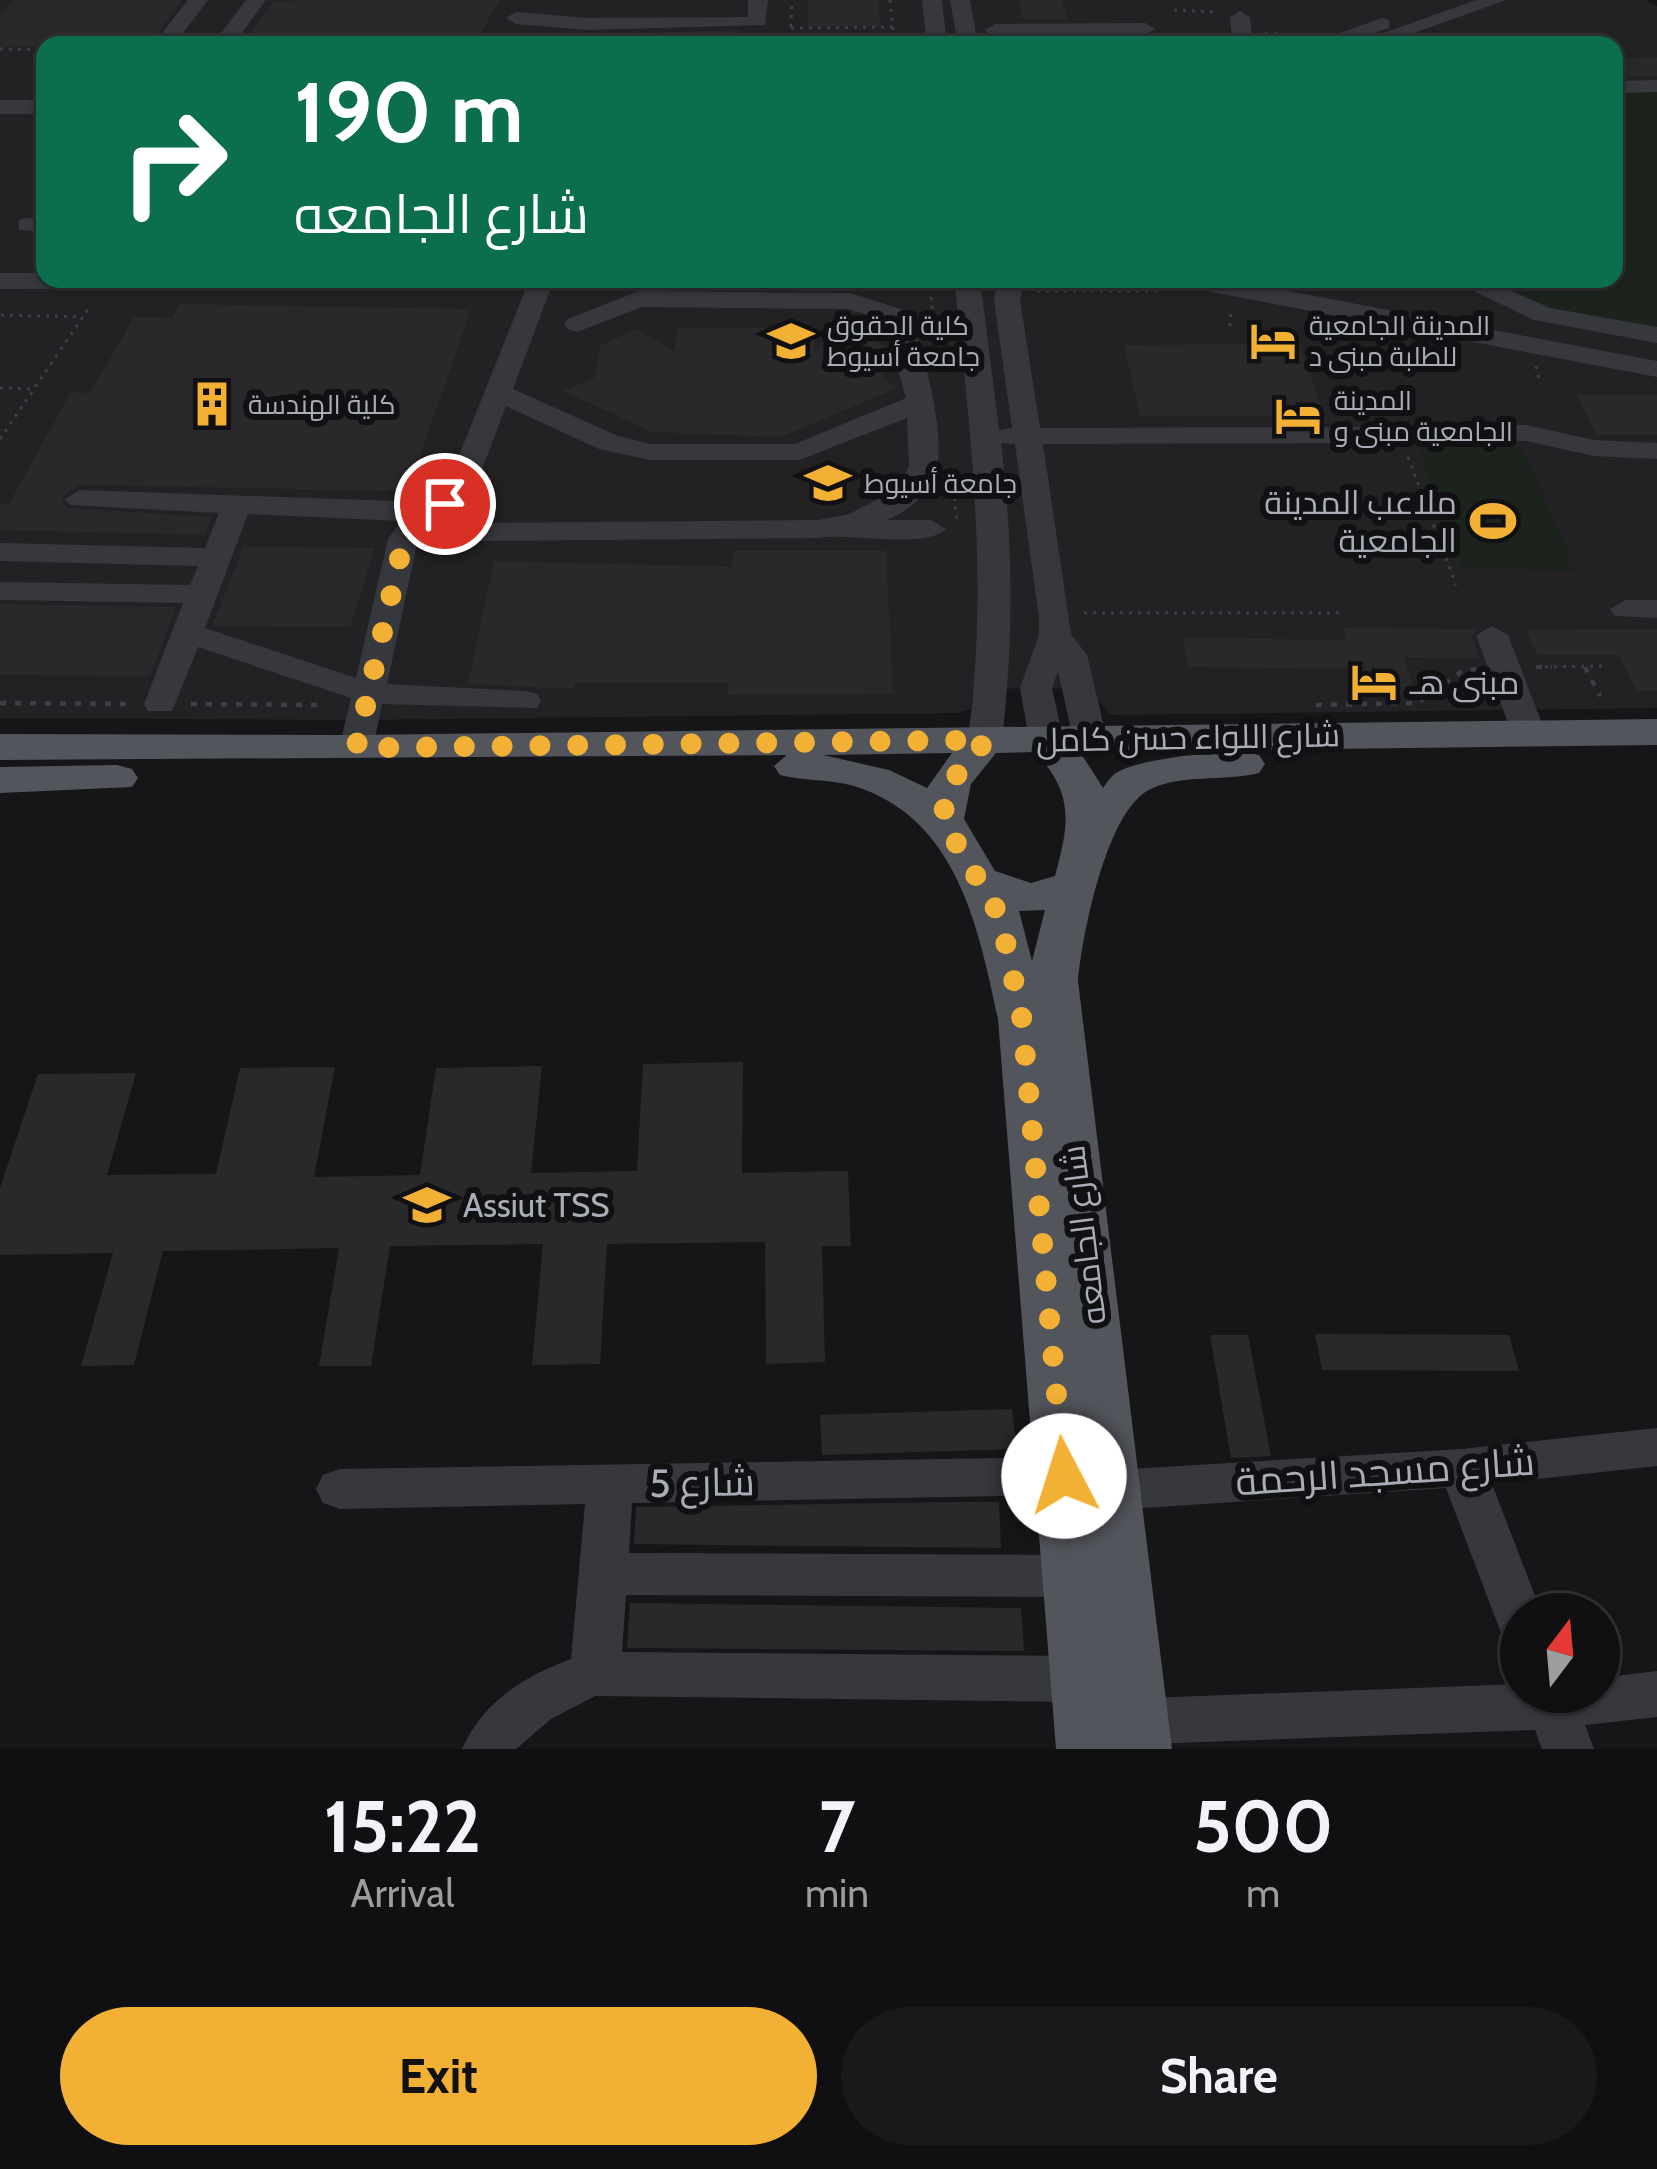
<!DOCTYPE html>
<meta charset="utf-8">
<style>
:root{--surface:#101012;--page:#19191b;--text:#f1f3f6;--muted:#9c9d9f;--line:#303032;--accent:#f2b134}
body{margin:0;font-family:Cabin,Cairo,sans-serif;background:var(--page);color:var(--text);height:100vh;display:flex;flex-direction:column;font-size:45px;white-space:nowrap}
*{box-sizing:border-box;margin:0}
p{font-size:39px;color:var(--muted)}
.icon{flex:none;width:66px;height:66px;fill:none;stroke:currentColor;stroke-width:2;stroke-linecap:round;stroke-linejoin:round}
.map{position:relative;height:1749px;overflow:hidden}
.side{display:flex;flex-direction:column;background:var(--surface);flex:1}
.side>*{flex:none}
.hud{position:absolute;left:36px;top:36px;width:1587px;height:252px;border-radius:24px;box-shadow:0 3px 9px #0004,0 0 0 3px var(--line);background:#0b6e4f;color:#fff;overflow:hidden}
.needle{width:78px;rotate:16deg}
.tools{position:absolute;left:1500px;top:1593px;display:grid;gap:24px}
.tools a{display:grid;place-items:center;width:120px;height:120px;border-radius:50%;background:var(--surface);box-shadow:0 3px 9px #0004,0 0 0 3px var(--line);font-size:60px}
.pin{position:absolute;display:grid;place-items:center;width:102px;height:102px;color:#fff;margin:-51px;border:6px solid #fff;border-radius:50%;box-shadow:0 3px 12px #0007}
.me{position:absolute;width:132px;margin:-66px;rotate:355deg;stroke-linejoin:round;filter:drop-shadow(0 0 9px #0008)}
.turn{display:flex;align-items:center;gap:42px;height:252px;padding:0 60px;font-size:54px}
.turn .icon{width:156px;height:156px;stroke-width:2.5}
.turn b{display:block;font-size:84px;line-height:102px}
.eta{display:flex;justify-content:space-evenly;align-items:center;height:204px;text-align:center}
.eta b{font-size:72px;font-weight:700;line-height:84px}
.cta{display:flex;gap:24px;margin-top:auto;padding:24px 60px}
.cta a{flex:1;height:138px;border-radius:72px;background:var(--accent);color:#111;font-size:48px;font-weight:700;line-height:138px;text-align:center}
.cta a+a{background:var(--page);color:var(--text)}
.map>svg:first-child{display:block}
.built{fill:#222225;fill-rule:evenodd}
.green{fill:#1c231d}
.building{fill:#29292c}
.lines{fill:none;stroke-linecap:round;stroke-linejoin:round}
.path-far1{stroke:#3d3f44;stroke-width:3;stroke-dasharray:3 6;stroke-linecap:butt}
.path{stroke:#3d3f44;stroke-width:4.5;stroke-dasharray:6 9;stroke-linecap:butt}
.minor{fill:#37383d;fill-rule:evenodd}
.major{fill:#53555c;fill-rule:evenodd}
.route{stroke:#f2b134;stroke-width:21;stroke-dasharray:0 37.8}
.labels{text-anchor:middle;dominant-baseline:central;stroke-width:12;stroke-linejoin:round;paint-order:stroke}
.far-poi-label{font-size:27px;fill:#a8adb8;stroke:#111113;text-anchor:start}
.poi-label{font-size:33px;fill:#a8adb8;stroke:#111113;text-anchor:start}
.street-label{font-size:33px;fill:#a8adb8;stroke:#111113}
.near-street-label{font-size:39px;fill:#a8adb8;stroke:#111113}
</style>
<div class="map">
<svg width="1657" height="1749" viewBox="0 0 1657 1749">
<rect width="100%" height="100%" fill="#161618"/>
<path class="built" d="M 0,0 L 1646,0 L 1657,6 L 1657,708 L 1110,715 L 1088,688 L 973,689 L 971,709 L 957,713 L 362,720 L 0,718 ZM 45,45 L 1614,45 L 1614,279 L 45,279 Z"/>
<g class="green">
<polygon points="1614,90 1657,90 1657,331 1539,310 1471,279 1614,279"/>
<polygon points="1417,446 1522,446 1576,571 1463,570"/>
</g>
<g class="building">
<polygon points="14,0 182,0 149,45 0,47 0,15"/>
<polygon points="328,0 499,0 478,39 431,38 427,45 242,45 274,1"/>
<polygon points="808,0 878,0 880,26 808,26"/>
<polygon points="1019,0 1062,0 1067,19 1023,19"/>
<polygon points="741,30 738,45 588,45 590,34"/>
<polygon points="1657,57 1657,76 1614,76 1614,59"/>
<polygon points="179,304 471,309 408,491 80,485 61,498 67,508 212,517 205,535 0,530 0,503 9,504 71,392 90,393 134,317 172,318"/>
<polygon points="815,327 815,351 850,331 884,345 883,378 898,388 780,437 652,432 563,391 594,378 601,345 636,329 674,351 678,328"/>
<polygon points="1256,336 1296,336 1327,423 1278,423 1276,416 1140,416 1124,345 1259,344"/>
<polygon points="1577,395 1657,395 1657,435 1597,435"/>
<polygon points="244,546 375,548 350,627 212,626"/>
<polygon points="733,551 886,551 893,694 728,695 729,683 575,683 574,689 468,684 494,561 732,567"/>
<polygon points="0,604 176,607 150,676 0,675"/>
<polygon points="1342,628 1476,629 1472,637 1480,658 1404,657 1416,695 1362,694 1355,669 1188,667 1183,638 1346,640"/>
<polygon points="1657,629 1657,691 1636,691 1619,655 1537,655 1526,630"/>
<polygon points="743,1062 742,1173 848,1171 851,1246 822,1246 825,1362 766,1364 765,1242 607,1244 600,1364 532,1365 543,1244 390,1246 371,1366 319,1366 339,1248 163,1251 134,1365 81,1366 113,1253 0,1255 0,1188 38,1074 136,1073 107,1175 216,1174 240,1068 335,1067 314,1177 420,1175 436,1068 542,1066 531,1173 637,1171 643,1064"/>
<polygon points="1315,1334 1509,1335 1519,1371 1322,1370"/>
<polygon points="1210,1335 1248,1335 1271,1456 1231,1458"/>
<polygon points="1012,1409 1017,1449 822,1455 820,1415"/>
<polygon points="950,1502 999,1502 1001,1548 634,1544 636,1507"/>
<polygon points="630,1603 1021,1608 1024,1651 627,1648"/>
</g>
<g class="lines">
<g class="path-far1">
<polyline points="890,0 894,40"/>
<polyline points="1174,10 1219,12"/>
<polyline points="791,28 893,27"/>
<polyline points="1265,33 1294,35"/>
<polyline points="790,45 792,0"/>
<polyline points="0,49 45,50"/>
<polyline points="929,279 937,347"/>
<polyline points="1037,291 1163,291"/>
<polyline points="1,315 83,317"/>
<polyline points="1230,326 1231,308"/>
<polyline points="1536,366 1540,384"/>
<polyline points="0,388 34,389"/>
<polyline points="0,439 91,305"/>
<polyline points="1408,457 1456,585"/>
<polyline points="951,471 957,520"/>
<polyline points="1084,613 1339,613"/>
<polyline points="1536,667 1602,666"/>
</g>
<g class="path">
<polyline points="1536,667 1552,667"/>
<polyline points="1585,667 1600,696"/>
<polyline points="0,703 131,704"/>
<polyline points="191,704 323,705"/>
<polyline points="1316,705 1417,703 1461,672 1476,669"/>
</g>
<g class="minor">
<polygon points="188,0 208,0 174,45 153,45"/>
<polygon points="246,0 266,0 233,45 212,45"/>
<polygon points="748,0 768,0 765,25 587,30 516,24 506,18 516,12 587,18 748,17"/>
<polygon points="922,0 942,0 947,45 927,45"/>
<polygon points="950,0 970,0 978,45 958,45"/>
<polygon points="1476,0 1506,0 1381,45 1350,45"/>
<polygon points="1240,11 1250,17 1253,45 1233,45 1230,17"/>
<polygon points="1382,18 1389,20 1389,28 1338,45 1307,45"/>
<polygon points="995,24 1145,23 1155,29 1145,35 988,34 985,30"/>
<polygon points="1657,80 1657,92 1614,93 1614,81"/>
<rect x="0" y="100" width="45" height="14"/>
<polygon points="28,218 45,218 45,232 19,230 19,220"/>
<path d="M 0,273 L 45,273 L 45,279 L 668,279 L 656,288 L 551,288 L 513,389 L 618,436 L 650,444 L 795,444 L 906,398 L 884,320 L 848,309 L 642,307 L 577,332 L 568,329 L 564,324 L 568,319 L 639,291 L 850,293 L 904,310 C 923,342 945,430 937,466 C 931,492 910,511 887,520 L 931,520 L 946,529 C 925,550 848,532 818,538 L 476,541 L 428,528 L 418,539 L 387,684 L 525,691 L 537,694 L 541,701 L 537,708 L 382,704 L 373,748 L 356,758 L 339,748 L 351,698 L 198,647 L 172,711 L 148,711 L 144,704 L 183,603 L 0,600 L 0,582 L 190,585 L 198,566 L 0,561 L 0,543 L 205,548 L 219,513 L 70,505 L 65,499 L 80,490 L 394,501 L 418,507 L 448,483 L 526,288 L 0,289 ZM 506,406 L 599,449 L 650,460 L 799,460 L 907,418 L 909,466 L 896,490 L 849,514 L 818,520 L 477,523 L 446,515 L 476,485 ZM 248,514 L 401,521 L 388,539 L 356,678 L 205,628 Z"/>
<path d="M 954,279 L 980,279 L 999,430 L 1012,428 L 994,300 L 998,279 L 1024,279 L 1020,300 L 1040,428 L 1398,427 L 1412,435 L 1398,443 L 1043,444 L 1071,634 L 1087,655 L 1107,739 L 1102,746 L 1090,749 L 1073,739 L 1058,671 L 1052,688 L 1063,739 L 1046,749 L 1029,739 L 1020,688 L 1039,635 L 1039,618 L 1015,444 L 1001,443 C 1013,543 1014,639 1002,739 L 985,749 L 968,739 C 989,583 971,434 954,279 Z"/>
<polygon points="1172,279 1225,279 1657,361 1657,377 1185,287"/>
<polygon points="1449,279 1483,279 1550,308 1657,327 1657,343 1534,320"/>
<polygon points="1432,425 1526,425 1594,440 1657,443 1657,459 1594,456 1526,441 1422,439 1418,433 1422,427"/>
<polygon points="1626,600 1657,600 1657,618 1615,616 1610,609"/>
<polygon points="1492,626 1508,635 1546,734 1541,741 1517,741 1512,734 1476,635"/>
<polygon points="1657,1428 1657,1466 1492,1484 1542,1614 1521,1614 1521,1645 1503,1638 1446,1488 1112,1510 1095,1504 1088,1490 1095,1476 1112,1470 1462,1449"/>
<path d="M 1064,1457 L 1081,1462 L 1088,1476 L 1081,1490 L 1064,1495 L 632,1503 L 629,1553 L 1073,1555 L 1090,1561 L 1097,1576 L 1090,1591 L 1073,1597 L 626,1595 L 622,1652 L 1080,1656 L 1098,1663 L 1105,1679 L 1098,1695 L 1080,1702 L 595,1696 L 551,1719 L 516,1749 L 462,1749 C 484,1701 523,1677 571,1659 L 585,1504 L 340,1509 L 323,1503 L 316,1489 L 323,1475 L 340,1469 Z"/>
<polygon points="1657,1671 1657,1717 1585,1725 1594,1749 1542,1749 1535,1730 1121,1745 1103,1738 1095,1722 1103,1706 1121,1699 1521,1684 1521,1692 1599,1692 1599,1678"/>
</g>
<g class="major">
<path d="M 1657,719 L 1657,745 L 1080,752 L 1103,788 C 1107,783 1110,777 1116,773 C 1139,758 1232,748 1259,755 L 1265,764 L 1259,773 C 1225,782 1178,773 1147,791 C 1106,815 1082,935 1078,981 L 1172,1749 L 1056,1749 L 998,1019 C 978,926 957,818 854,786 C 830,779 804,781 780,775 L 774,766 L 787,755 L 0,760 L 0,734 L 356,735 ZM 1035,752 C 1075,794 1069,825 1055,876 L 1031,883 L 995,871 L 964,819 L 971,784 L 996,753 ZM 952,753 L 927,788 L 889,770 L 823,755 ZM 1045,910 L 1032,961 L 1019,911 Z"/>
<polygon points="117,765 132,769 138,778 132,787 0,793 0,767"/>
</g>
</g>
<g class="lines">
<polyline class="route" points="445,504 413,524 404,539 356,748 986,740 950,783 942,819 1000,916 1022,1019 1064,1476"/>
</g>
<defs>
<g id="university-bare" transform="scale(3.6)"><path d="M0-5L7-2L0 1L-7-2ZM-4 1L0 2.5L4 1V4Q0 6-4 4Z" fill="#f2b134" stroke="#111113" stroke-width="2.5" paint-order="stroke"/></g>
<g id="hotel-bare" transform="scale(3.6)"><path d="M-6-4.5h1.5V1H6V5H4.5V3h-9V5H-6ZM-4 0a1.8 1.8 0 1 1 3.6 0ZM.5 0V-2.5h3Q6-2.5 6 0Z" fill="#f2b134" stroke="#111113" stroke-width="2.5" paint-order="stroke"/></g>
<g id="building-bare" transform="scale(3.6)"><path d="M-4-6H4V6H1V3H-1V6H-4ZM-2.5-4.3h1.7v1.8h-1.7ZM.8-4.3h1.7v1.8H.8ZM-2.5-1h1.7V.8h-1.7ZM.8-1h1.7V.8H.8Z" fill="#f2b134" stroke="#111113" stroke-width="2.5" paint-order="stroke"/></g>
<g id="stadium-bare" transform="scale(3.6)"><path d="M0-5a6.5 5 0 1 0 0 10a6.5 5 0 1 0 0-10ZM-3.5-1.8h7v3.6h-7Z" fill="#f2b134" stroke="#111113" stroke-width="2.5" paint-order="stroke"/></g>
<g id="school-bare" transform="scale(3.6)"><path d="M0-5L7-2L0 1L-7-2ZM-4 1L0 2.5L4 1V4Q0 6-4 4Z" fill="#f2b134" stroke="#111113" stroke-width="2.5" paint-order="stroke"/></g>
</defs>
<g fill-rule="evenodd">
<use href="#university-bare" x="791" y="341"/>
<use href="#hotel-bare" x="1273" y="341"/>
<use href="#building-bare" x="212" y="404"/>
<use href="#hotel-bare" x="1298" y="416"/>
<use href="#university-bare" x="828" y="483"/>
<use href="#stadium-bare" x="1493" y="521"/>
<use href="#hotel-bare" x="1374" y="682"/>
<use href="#school-bare" x="427" y="1205"/>
</g>
<g class="labels">
<g class="far-poi-label">
<text x="827" y="325">كلية الحقوق<tspan x="827" dy="31">جامعة أسيوط</tspan></text>
<text x="1309" y="325">المدينة الجامعية<tspan x="1309" dy="31">للطلبة مبنى د</tspan></text>
<text x="1334" y="400">المدينة<tspan x="1334" dy="31">الجامعية مبنى و</tspan></text>
<text x="248" y="404">كلية الهندسة</text>
<text x="864" y="483">جامعة أسيوط</text>
</g>
<g class="poi-label">
<text x="1457" y="502" text-anchor="end">ملاعب المدينة<tspan x="1457" dy="38">الجامعية</tspan></text>
<text x="1410" y="682">مبنى هـ</text>
<text x="463" y="1205">Assiut TSS</text>
</g>
<g class="street-label">
<text transform="translate(1188 737) rotate(-1)">شارع اللواء حسن كامل</text>
<text transform="translate(1083 1235) rotate(-97)">شارع الجامعه</text>
</g>
<g class="near-street-label">
<text transform="translate(1385 1471) rotate(-4)">شارع مسجد الرحمة</text>
<text transform="translate(702 1482) rotate(-1)">شارع 5</text>
</g>
</g>
</svg>
<div class="tools">
<a><svg class="needle" viewBox="-14 -14 28 28"><path d="M0-13l5 13h-10z" fill="#e53935"/><path d="M0 13l5-13h-10z" fill="#9c9d9f"/></svg></a>
</div>
<div class="pin" style="left:445px;top:504px;background:#d93025"><svg class="icon" aria-label="arrive" viewBox="0 0 24 24"><path d="M6 21V4h12l-3 4 3 4H6"/></svg></div>
<svg class="me" style="left:1064px;top:1476px" viewBox="-20 -20 40 40"><circle r="19" fill="#fff"/><path d="M0-13L10 11 0 6-10 11z" fill="#f2b134"/></svg>
<div class="hud">
<div class="turn"><svg class="icon" aria-label="right" viewBox="0 0 24 24"><path d="M7 20v-9h11M14 6l5 5-5 5"/></svg><div><b>190 m</b>شارع الجامعه</div></div>
</div>
</div>
<section class="side">
<div class="eta">
<div><b>15:22</b><p>Arrival</p></div>
<div><b>7</b><p>min</p></div>
<div><b>500</b><p>m</p></div>
</div>
<div class="cta"><a>Exit</a><a>Share</a></div>
</section>
